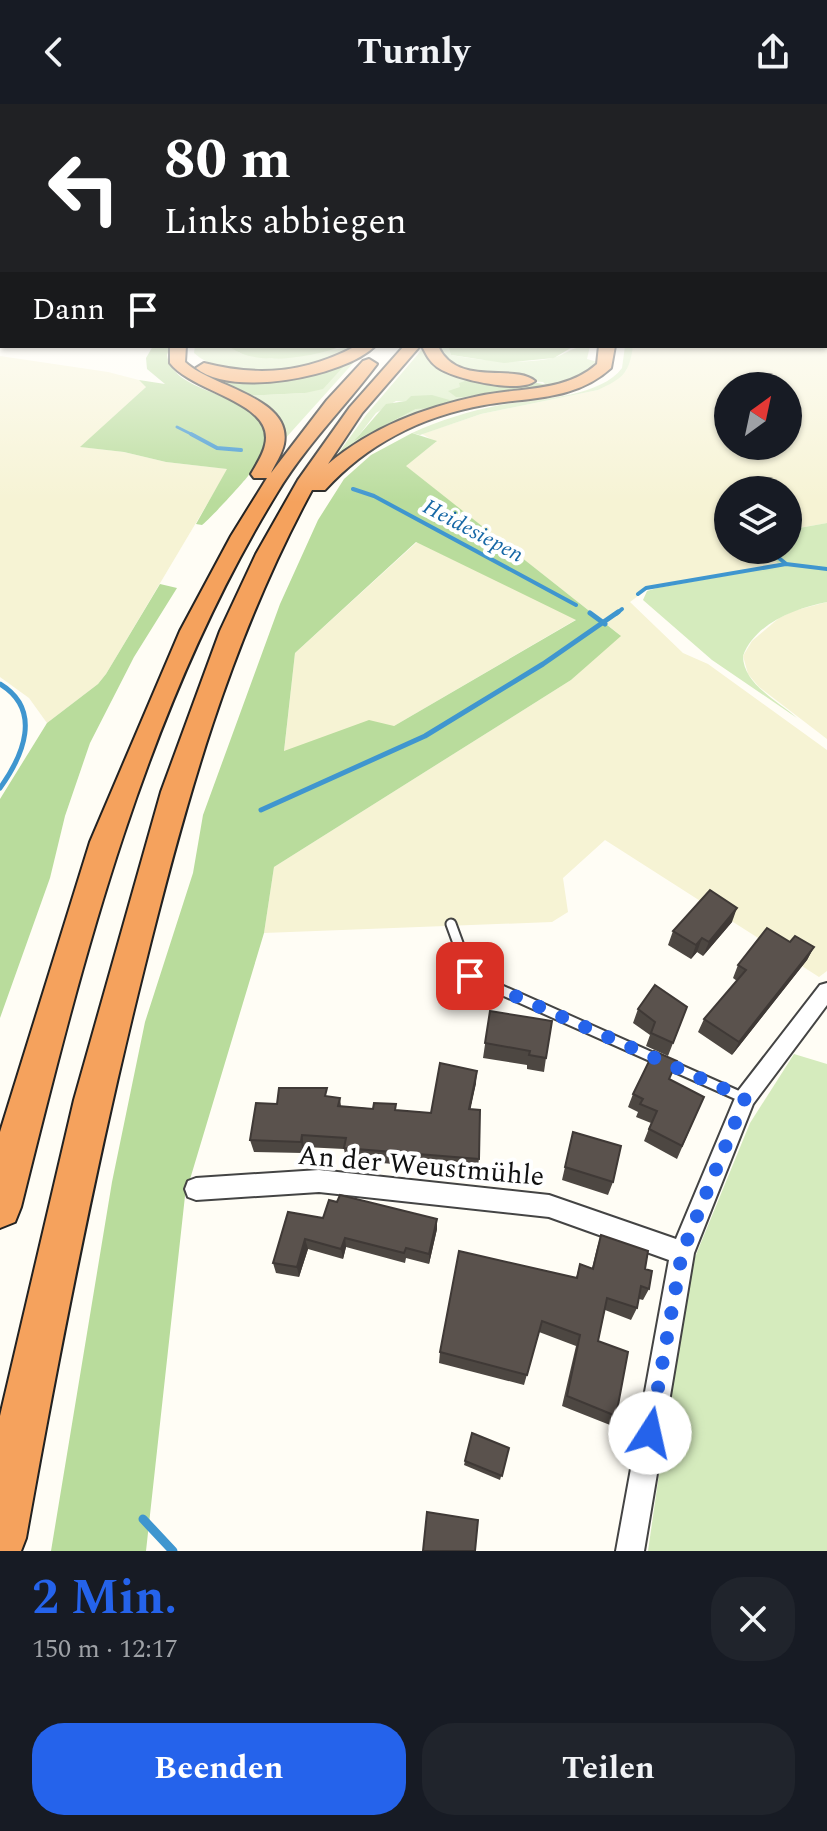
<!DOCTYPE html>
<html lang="de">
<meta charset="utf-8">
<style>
:root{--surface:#171b24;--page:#20242c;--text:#f1f3f6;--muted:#9ea1a6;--accent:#2563eb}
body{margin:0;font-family:Spectral,serif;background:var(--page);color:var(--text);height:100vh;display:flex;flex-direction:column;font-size:30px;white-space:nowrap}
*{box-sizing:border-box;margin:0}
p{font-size:26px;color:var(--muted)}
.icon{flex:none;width:44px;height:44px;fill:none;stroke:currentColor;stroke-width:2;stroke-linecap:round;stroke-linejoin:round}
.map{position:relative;height:1447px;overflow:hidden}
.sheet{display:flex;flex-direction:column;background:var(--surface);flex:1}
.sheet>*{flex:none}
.banner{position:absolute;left:0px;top:0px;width:828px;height:244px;box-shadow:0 2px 6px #0004;background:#202124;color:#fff;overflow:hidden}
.needle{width:52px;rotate:33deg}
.fabs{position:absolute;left:714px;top:268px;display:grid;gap:16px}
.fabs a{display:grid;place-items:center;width:88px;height:88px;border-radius:50%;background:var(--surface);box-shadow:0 2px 6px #0004;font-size:40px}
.pin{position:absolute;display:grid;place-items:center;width:68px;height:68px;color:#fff;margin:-34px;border-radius:16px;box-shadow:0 4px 12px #0006}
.me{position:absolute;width:88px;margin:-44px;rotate:10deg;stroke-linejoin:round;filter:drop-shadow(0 0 6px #0008)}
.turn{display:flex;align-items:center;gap:28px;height:168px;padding:0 32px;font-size:36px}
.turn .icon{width:104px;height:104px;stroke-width:2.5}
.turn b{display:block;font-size:56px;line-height:68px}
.then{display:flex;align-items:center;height:76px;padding:0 32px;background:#0003;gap:16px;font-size:30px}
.round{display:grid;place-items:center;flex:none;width:84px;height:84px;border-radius:32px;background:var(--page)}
.head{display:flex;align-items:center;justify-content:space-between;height:136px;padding:0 32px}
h1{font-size:48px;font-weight:700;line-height:60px;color:var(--accent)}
.cta{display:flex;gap:16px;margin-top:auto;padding:16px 32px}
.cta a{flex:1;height:92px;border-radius:32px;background:var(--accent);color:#fff;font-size:32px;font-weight:700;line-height:92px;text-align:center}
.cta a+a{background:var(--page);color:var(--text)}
header{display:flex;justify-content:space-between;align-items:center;height:104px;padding:0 32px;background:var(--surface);font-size:36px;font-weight:700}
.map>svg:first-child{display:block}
.farmland{fill:#f6f3d4;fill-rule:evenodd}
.green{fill:#d5ebbd;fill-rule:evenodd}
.forest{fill:#b9dc9c;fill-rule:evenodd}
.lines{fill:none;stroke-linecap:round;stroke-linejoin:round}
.stream-far3{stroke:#3f96cf;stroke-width:3}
.stream-far2{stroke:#3f96cf;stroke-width:4}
.stream-far1{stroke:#3f96cf;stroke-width:5}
.stream{stroke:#3f96cf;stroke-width:9}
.lane-casing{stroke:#444;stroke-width:13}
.street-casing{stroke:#444;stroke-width:4}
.secondary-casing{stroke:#333;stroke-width:4}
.highway-casing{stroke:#222;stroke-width:4}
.lane{stroke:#fff;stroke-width:9}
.street{fill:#fff;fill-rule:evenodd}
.secondary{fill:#fff6b0;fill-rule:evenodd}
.highway{fill:#f5a25d;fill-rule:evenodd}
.wall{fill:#4d4742}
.shaded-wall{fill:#3f3936}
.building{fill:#5a524d;stroke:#3f3936;stroke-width:2}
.route{stroke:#2563eb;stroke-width:14;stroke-dasharray:0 25.2}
.labels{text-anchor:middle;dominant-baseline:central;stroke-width:8;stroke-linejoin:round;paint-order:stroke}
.far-water-label{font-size:22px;font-style:italic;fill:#1768a6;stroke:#fff}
.near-street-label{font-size:28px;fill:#111;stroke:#fff}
</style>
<header><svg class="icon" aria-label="back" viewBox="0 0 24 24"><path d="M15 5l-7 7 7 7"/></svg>Turnly<svg class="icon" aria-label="share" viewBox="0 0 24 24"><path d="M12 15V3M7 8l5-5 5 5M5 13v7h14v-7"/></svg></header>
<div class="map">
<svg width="827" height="1447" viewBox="0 0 827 1447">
<rect width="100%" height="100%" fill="#fffdf5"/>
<g class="farmland">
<path d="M 827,215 L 827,419 L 788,426 L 788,386 L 728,386 L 728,446 L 764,446 L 782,462 L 646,486 L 630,498 L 683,549 L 708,560 L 827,646 L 827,867 L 819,873 L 605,736 L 563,774 L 568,808 L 552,818 L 264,829 L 274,763 L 571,576 L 620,531 L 405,362 L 436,338 L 422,330 L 481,310 L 598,286 L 626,267 L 633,242 L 826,242 ZM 728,282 L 788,282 L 788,342 L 728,342 Z"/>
<polygon points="0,252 108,268 139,276 147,282 81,343 124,348 166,358 228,365 106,570 98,580 47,619 29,594 0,573"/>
<polygon points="417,438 577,515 394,622 284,648 295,549"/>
<polygon points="827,498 827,635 759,583 748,570 743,552 752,537 779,514 793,507"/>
</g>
<g class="green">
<path d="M 195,242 L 229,242 L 240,249 L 272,255 L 358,242 C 347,247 336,255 325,259 C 288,271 224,276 194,249 Z"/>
<path d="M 425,242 L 448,242 L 451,251 C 483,257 517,260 548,255 C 566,252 570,242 590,242 L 587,255 L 601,259 L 569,279 L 471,297 L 332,358 L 366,311 ZM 528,277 L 543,278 L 546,281 L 465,293 L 449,287 ZM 396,297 L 447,300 L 416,305 L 356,335 L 376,309 Z"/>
<path d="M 625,242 L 633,242 C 629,270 623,274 598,286 L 481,310 L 420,331 L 412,329 C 440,316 470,307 500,301 C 534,295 600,294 622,264 Z"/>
<polygon points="364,247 283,337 244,292 305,289 339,260"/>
<path d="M 827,419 L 827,498 C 796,504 755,519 743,552 C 743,580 778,597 797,614 L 712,556 L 643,496 L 647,487 L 657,484 L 781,462 L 764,446 L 788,446 L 788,426 Z"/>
<polygon points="794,950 827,960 827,1447 648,1447 682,1211 693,1158 750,1019"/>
</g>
<g class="forest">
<path d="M 153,242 L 170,242 L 167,251 C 175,305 317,282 248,372 C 243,379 207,418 202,421 L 196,420 L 227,365 L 166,358 L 124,348 L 80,343 L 146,283 L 139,276 L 165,280 L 147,265 L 146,254 Z"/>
<path d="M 229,242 L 343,242 C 313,253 254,264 229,242 Z"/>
<polygon points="448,242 574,242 554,254 504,259 451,251"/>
<polygon points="339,260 344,262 323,285 305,289 244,292 202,275 213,269 240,274"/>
<polygon points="471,275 528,277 547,281 465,293 456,293 448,287 460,283 459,279"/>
<polygon points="432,291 453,297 434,304 416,305 354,337 386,300 406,297 411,292"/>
<path d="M 412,329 L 437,337 L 406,362 L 621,532 L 571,576 L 274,763 L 264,829 L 185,1092 L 146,1447 L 51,1447 L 112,1078 L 145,918 L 193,769 L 203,711 L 280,500 L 318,416 L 344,375 L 371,351 ZM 416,438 L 576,516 L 394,622 L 369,616 L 284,647 L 295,549 Z"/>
<polygon points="160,480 177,484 134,553 90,639 65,712 50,774 0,914 0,695 47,619 98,580 106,570"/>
</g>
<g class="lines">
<polyline class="stream-far3" points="177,323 195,332"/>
<g class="stream-far2">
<polyline points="191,330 217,344 241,346"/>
<polyline points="353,385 374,392 576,501"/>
<polyline points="769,446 785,459"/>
<polyline points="638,490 646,484 786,460 827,465"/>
<polyline points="616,510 622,505"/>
</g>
<g class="stream-far1">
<polyline points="590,509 605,520"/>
<path d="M 0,580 C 43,606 23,652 0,684"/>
<polyline points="261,706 425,632 543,560 618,508"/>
</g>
<polyline class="stream" points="143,1415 173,1447"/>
<g class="lane-casing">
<polyline id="lane" points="451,820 470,872 744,994"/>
</g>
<g class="street-casing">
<polygon id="street" points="827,879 827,901 753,1000 694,1149 644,1447 616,1447 669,1156 549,1113 319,1088 196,1096 188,1093 185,1085 188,1077 196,1074 319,1066 549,1091 676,1135 738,987 820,881"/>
</g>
<g class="secondary-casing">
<rect id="secondary" x="826" y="205" width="1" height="6"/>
</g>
<g class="highway-casing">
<g id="highway">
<path d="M 170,242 L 186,242 L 185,258 C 211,283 293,293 284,340 C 282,350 275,360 271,369 L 327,296 L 363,257 L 369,255 L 377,260 C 344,304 306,341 277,389 C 144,606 82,858 21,1103 L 15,1118 L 0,1124 L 0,1028 L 90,738 L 180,527 L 231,432 L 267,374 L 254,374 L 251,370 C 256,361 263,351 265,341 C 276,298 193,289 170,259 Z"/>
<path d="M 356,242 L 375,242 C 344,273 230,294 196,264 L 204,259 C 258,273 306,269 356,242 Z"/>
<path d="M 404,242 L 420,242 L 362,309 L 328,360 C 372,323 423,304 479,292 C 520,283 564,289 597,260 L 599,242 L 615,242 L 611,264 C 575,297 528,293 484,301 C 422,312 367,340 325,386 L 312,386 C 229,540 186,696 144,865 C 97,1053 60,1243 26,1434 L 21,1447 L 0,1447 L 0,1312 L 74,996 L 161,688 L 220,527 L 256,450 L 298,376 L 350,303 Z"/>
<path d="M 422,242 L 438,242 C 457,284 514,259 535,277 C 520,290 453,275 437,263 C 429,257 426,250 422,242 Z"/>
</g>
</g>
<use href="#lane" class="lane"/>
<use href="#street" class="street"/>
<use href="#secondary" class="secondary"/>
<use href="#highway" class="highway"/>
</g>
<g class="wall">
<polygon points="732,818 703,852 697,848 691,855 668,841 673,827"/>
<polygon points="790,838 814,843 807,856 732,951 698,928 704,915 737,877 733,874 738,861"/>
<polygon points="687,903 668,952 646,942 650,931 633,919 638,905"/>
<polygon points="490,907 546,954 544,968 527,965 527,961 483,954"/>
<polygon points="670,976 704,993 677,1055 644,1037 651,1019 636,1013 638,1008 628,1003 633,990"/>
<polygon points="476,979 470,1005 479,1055 477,1067 346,1056 344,1045 304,1043 303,1049 254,1048 250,1036 277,1000 328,993 340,994 341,1002 431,1009"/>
<polygon points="573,1028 613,1078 608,1091 562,1076"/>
<polygon points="323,1114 437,1125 429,1160 406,1154 405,1159 346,1143 343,1155 308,1145 299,1173 276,1169 273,1159"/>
<polygon points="601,1131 645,1165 649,1185 643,1196 639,1195 637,1204 631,1216 605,1206 598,1237 616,1312 610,1321 562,1302 576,1242 539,1228 524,1281 439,1259 440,1248 576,1174 580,1160 592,1164 597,1144"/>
<polygon points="472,1329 509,1344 500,1376 464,1361"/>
</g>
<g class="shaded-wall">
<polygon points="737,804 732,818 703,852 709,838"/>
<polygon points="702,834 697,848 691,855 696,841"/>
<polygon points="814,843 807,856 732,951 739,938"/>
<polygon points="477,967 476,979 468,1017 469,1005"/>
<polygon points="302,1031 304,1043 303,1049 301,1038"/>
<polygon points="437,1115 437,1125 429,1160 429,1150"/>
<polygon points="345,1134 346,1143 343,1155 341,1145"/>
<polygon points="305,1135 308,1145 299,1173 297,1163"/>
</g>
<g class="building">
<polygon points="710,786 737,804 709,838 702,834 696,841 673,827"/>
<polygon points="767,824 790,838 795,832 814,843 739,938 704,915 746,866 738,861"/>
<polygon points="655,881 687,903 673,939 651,929 655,918 638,905"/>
<polygon points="490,907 552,917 546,954 529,951 530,947 485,939"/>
<polygon points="654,947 677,957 669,975 704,993 682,1042 649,1025 657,1007 640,1000 643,995 633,990"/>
<polygon points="440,959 477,967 469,1005 480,1006 479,1055 344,1044 346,1034 302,1031 301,1038 250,1036 256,999 277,1000 279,984 327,984 325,992 340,994 338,1002 373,1005 374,999 396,1000 395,1006 431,1009"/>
<polygon points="573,1028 621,1042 613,1078 565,1063"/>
<polygon points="340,1091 437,1115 429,1150 406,1144 404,1149 345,1134 341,1145 305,1135 297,1163 273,1159 288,1108 323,1114 329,1096 337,1098"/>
<polygon points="601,1131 648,1147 645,1165 652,1167 649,1185 641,1182 637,1204 607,1194 598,1237 628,1248 616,1312 567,1292 580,1231 542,1217 527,1271 440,1248 459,1147 577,1174 580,1160 593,1165"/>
<polygon points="472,1329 509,1344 502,1372 465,1357"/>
<polygon points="427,1408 478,1416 475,1447 423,1447"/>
</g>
<linearGradient id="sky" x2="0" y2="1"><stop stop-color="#95c6ee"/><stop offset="0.49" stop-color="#fffefa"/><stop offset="1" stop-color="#fffefa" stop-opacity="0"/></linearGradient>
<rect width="827" height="398" fill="url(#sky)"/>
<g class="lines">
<polyline class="route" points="470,872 745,994 682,1149 650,1329"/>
</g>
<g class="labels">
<g class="far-water-label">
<text transform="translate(473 427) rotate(28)">Heidesiepen</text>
</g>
<g class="near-street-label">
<text transform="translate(421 1062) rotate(5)">An der Weustmühle</text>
</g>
</g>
</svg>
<div class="fabs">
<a><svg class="needle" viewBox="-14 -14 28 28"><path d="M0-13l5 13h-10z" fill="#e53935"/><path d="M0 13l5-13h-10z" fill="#9ea1a6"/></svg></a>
<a><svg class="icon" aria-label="layers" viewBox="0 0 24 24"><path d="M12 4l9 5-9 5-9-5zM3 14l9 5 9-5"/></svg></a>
</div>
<div class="pin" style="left:470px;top:872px;background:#d93025"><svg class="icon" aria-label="arrive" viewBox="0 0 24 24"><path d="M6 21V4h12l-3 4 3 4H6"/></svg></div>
<svg class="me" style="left:650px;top:1329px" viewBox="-20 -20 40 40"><circle r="19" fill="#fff"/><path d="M0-13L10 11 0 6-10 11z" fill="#2563eb"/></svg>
<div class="banner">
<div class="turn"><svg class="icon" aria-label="left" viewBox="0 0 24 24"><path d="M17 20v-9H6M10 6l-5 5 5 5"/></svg><div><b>80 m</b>Links abbiegen</div></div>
<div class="then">Dann<svg class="icon" aria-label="arrive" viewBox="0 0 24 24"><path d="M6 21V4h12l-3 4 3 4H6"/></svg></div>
</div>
</div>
<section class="sheet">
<div class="head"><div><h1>2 Min.</h1><p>150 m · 12:17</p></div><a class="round"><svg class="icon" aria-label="close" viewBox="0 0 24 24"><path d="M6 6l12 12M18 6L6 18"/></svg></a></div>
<div class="cta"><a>Beenden</a><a>Teilen</a></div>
</section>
